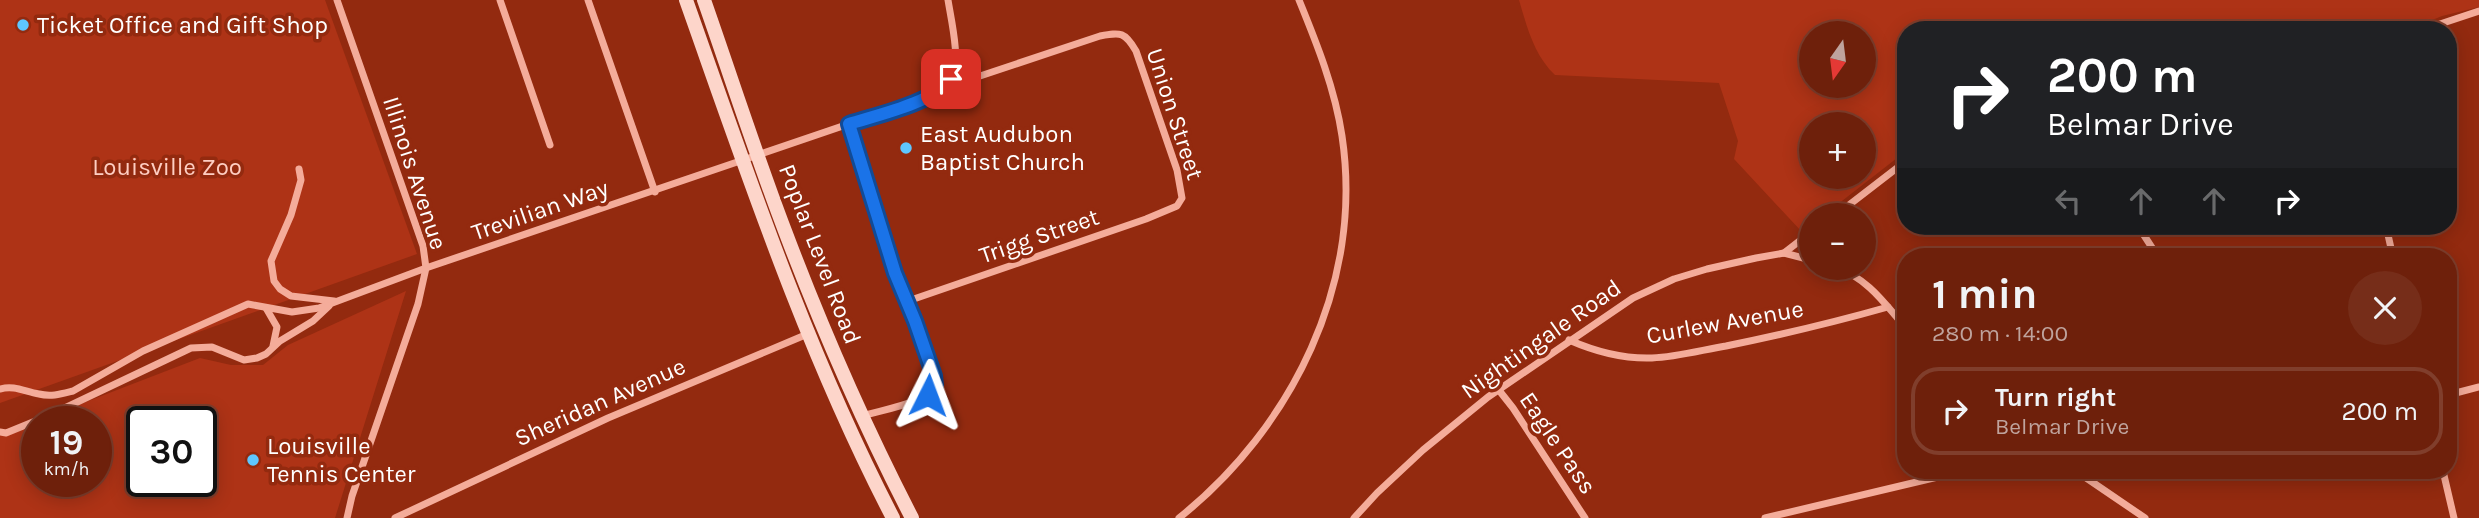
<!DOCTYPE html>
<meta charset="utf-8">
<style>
:root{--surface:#6e200b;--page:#762d19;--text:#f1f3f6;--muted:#bfa39d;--line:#803e2c}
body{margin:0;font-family:Karla,sans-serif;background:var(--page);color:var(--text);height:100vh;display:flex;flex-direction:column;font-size:26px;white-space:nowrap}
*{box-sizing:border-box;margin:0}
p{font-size:23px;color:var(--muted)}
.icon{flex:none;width:38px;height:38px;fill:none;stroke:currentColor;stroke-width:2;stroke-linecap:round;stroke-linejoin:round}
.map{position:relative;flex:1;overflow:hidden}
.side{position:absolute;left:1897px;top:248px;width:560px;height:231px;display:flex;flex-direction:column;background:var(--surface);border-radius:28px;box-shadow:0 4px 18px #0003,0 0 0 2px var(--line)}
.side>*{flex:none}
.banner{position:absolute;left:1897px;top:21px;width:560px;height:214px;border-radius:28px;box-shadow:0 4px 18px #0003,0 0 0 2px var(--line);background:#202124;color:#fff;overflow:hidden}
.needle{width:46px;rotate:194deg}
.buttons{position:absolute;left:1799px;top:21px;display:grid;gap:14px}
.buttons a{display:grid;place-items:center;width:77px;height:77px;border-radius:50%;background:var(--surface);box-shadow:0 4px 18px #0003,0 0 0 2px var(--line);font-size:35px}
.speed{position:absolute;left:21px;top:406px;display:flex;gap:14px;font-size:35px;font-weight:700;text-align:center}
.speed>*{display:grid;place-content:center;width:91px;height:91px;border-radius:50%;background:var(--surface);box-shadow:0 4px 18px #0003,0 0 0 2px var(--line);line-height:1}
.speed small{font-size:18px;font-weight:400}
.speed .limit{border:4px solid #111;border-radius:10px;background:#fff;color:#111}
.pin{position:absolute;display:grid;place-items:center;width:60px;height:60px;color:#fff;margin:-30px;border-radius:14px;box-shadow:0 4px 10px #0006}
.me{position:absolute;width:77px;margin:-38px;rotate:3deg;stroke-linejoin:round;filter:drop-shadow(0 0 5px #0008)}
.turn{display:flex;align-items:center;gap:24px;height:147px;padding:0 35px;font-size:32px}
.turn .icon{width:91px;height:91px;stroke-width:2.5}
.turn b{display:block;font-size:49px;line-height:60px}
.lanes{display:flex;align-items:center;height:66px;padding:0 35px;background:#0003;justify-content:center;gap:35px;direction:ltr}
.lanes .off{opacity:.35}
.round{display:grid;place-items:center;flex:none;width:74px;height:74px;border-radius:37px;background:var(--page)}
.headline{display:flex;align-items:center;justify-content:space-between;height:119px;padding:0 35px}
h1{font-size:42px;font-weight:700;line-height:52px}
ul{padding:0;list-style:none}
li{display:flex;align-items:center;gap:21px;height:88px;margin:0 14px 10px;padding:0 21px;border:4px solid var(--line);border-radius:28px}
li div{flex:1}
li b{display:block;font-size:26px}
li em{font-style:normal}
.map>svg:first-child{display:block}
.green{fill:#ae3316;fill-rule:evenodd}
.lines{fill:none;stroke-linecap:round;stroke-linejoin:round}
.minor{stroke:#f4ac9a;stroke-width:7}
.secondary{stroke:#fdd5ca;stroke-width:14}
.route-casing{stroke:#114b97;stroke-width:18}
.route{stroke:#1a73e8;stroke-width:12}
.poi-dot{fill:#5ec6ff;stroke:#932a0f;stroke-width:2.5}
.labels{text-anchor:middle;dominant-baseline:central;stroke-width:7;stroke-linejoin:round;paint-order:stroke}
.poi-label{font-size:24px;fill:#fff;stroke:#932a0f;text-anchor:start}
.street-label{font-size:24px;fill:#fff;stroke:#932a0f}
.park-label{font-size:24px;fill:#fecec2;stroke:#932a0f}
</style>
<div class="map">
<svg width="2479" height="518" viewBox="0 0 2479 518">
<rect width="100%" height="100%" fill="#932a0f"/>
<g class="green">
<polygon points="0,0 325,0 417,254 0,403"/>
<path d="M 1519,0 L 2479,0 L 2479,7 L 2442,16 L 2408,30 L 1906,30 L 1906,151 L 1824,215 L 1811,215 L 1811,225 L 1802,232 L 1734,159 L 1738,141 L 1719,83 L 1555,75 C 1534,55 1527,27 1519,0 ZM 1811,33 L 1864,33 L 1864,86 L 1811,86 ZM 1811,124 L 1864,124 L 1864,177 L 1811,177 Z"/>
<path d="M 406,291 L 335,518 L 0,518 L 0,435 L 200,358 L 231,365 L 263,365 L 288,345 ZM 37,422 L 96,422 L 96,481 L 37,481 ZM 142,422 L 201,422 L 201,481 L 142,481 Z"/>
</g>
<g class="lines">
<g class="minor">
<polyline points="337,0 423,246 426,268 418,304 352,496 347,518"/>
<polyline points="500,0 550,145"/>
<polyline points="588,0 655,192"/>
<polyline points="2422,30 2479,11"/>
<path d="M 849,125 L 895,273 L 915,321 L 935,380 C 932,404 883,409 862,416"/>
<polyline points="299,169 301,180 291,215 271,261 274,281 280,289 291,296 334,301"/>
<polyline points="1836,215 1906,161"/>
<polyline points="2138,226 2158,257"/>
<polyline points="2386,226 2393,257"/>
<polyline points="1784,253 1811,232"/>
<path d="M 1836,268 C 1868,278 1885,304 1906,328"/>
<path d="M 908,301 L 1146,219 L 1177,206 L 1182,198 L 1177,170 L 1136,51 C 1125,32 1121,32 1100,36 L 947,87"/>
<polyline points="266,308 277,327 273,346"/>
<path d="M 1569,340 C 1594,351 1624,359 1652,358 C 1677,357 1702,350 1726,346 C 1780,335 1835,322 1888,307"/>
<path d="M 0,389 C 15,385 25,392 39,394 C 51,397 61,394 73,391 L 143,351 L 248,304 L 292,312 L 319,308 L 426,268 L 925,98 C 935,94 946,89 952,79 C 961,61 951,19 948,0"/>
<polyline points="1498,389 1513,408 1585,518"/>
<polyline points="2448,395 2479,387"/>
<polyline points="0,432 6,433 50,415 191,348 212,347 244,360 257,358 266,354 280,341 313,321 329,306"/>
<polyline points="2076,471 2145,518"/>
<polyline points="2443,471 2454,518"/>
<polyline points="395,518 608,418 810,333"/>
<path d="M 1179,518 C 1292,428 1364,283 1342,136 C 1335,89 1317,44 1299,0"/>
<polyline points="1354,518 1377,493 1423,450 1488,397 1633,298 1674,279 1707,269 1756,258 1784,253 1811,260"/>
<polyline points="1765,518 1963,471"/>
</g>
<g class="secondary">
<path d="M 686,0 C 748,175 807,353 893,518"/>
<path d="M 704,0 C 731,77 756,155 785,231 C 822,329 864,425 912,518"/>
</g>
</g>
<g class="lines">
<g class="route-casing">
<path id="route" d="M 928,395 L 935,385 L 934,376 L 915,321 L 895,273 L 849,124 C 877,115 933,103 951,79"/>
</g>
<use href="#route" class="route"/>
</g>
<g class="poi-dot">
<circle cx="23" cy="25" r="7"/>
<circle cx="906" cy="148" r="7"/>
<circle cx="253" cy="460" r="7"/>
</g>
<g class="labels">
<g class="poi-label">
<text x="37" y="25">Ticket Office and Gift Shop</text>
<text x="920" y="134">East Audubon<tspan x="920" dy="28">Baptist Church</tspan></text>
<text x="267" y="446">Louisville<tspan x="267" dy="28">Tennis Center</tspan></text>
</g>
<g class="street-label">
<text transform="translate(1175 114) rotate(72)">Union Street</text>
<text transform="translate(415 173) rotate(72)">Illinois Avenue</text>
<text transform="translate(540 210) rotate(-19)">Trevilian Way</text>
<text transform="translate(1039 236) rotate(-19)">Trigg Street</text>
<text transform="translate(820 254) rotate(69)">Poplar Level Road</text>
<text transform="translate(1725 322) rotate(-10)">Curlew Avenue</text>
<text transform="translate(1541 339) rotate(-35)">Nightingale Road</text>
<text transform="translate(600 402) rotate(-24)">Sheridan Avenue</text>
<text transform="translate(1558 443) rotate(56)">Eagle Pass</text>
</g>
<g class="park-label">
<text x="167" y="167">Louisville Zoo</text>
</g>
</g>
</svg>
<div class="buttons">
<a><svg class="needle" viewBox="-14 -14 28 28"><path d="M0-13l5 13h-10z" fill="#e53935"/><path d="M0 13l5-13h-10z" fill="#bfa39d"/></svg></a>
<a>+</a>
<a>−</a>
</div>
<div class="speed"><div>19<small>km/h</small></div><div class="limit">30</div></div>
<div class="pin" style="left:951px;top:79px;background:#d93025"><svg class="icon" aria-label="arrive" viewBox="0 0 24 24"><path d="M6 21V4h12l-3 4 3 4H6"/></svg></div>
<svg class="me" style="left:928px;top:395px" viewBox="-20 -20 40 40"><path d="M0-17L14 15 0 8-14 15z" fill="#1a73e8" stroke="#fff" stroke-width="4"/></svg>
<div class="banner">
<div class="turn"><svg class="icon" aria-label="right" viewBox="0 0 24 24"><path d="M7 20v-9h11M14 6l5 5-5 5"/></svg><div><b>200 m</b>Belmar Drive</div></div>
<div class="lanes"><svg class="icon off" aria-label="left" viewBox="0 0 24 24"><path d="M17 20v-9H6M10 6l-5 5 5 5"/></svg><svg class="icon off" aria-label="ahead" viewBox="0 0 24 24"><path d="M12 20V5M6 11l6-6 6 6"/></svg><svg class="icon off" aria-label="ahead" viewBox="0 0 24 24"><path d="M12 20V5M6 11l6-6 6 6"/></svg><svg class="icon" aria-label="right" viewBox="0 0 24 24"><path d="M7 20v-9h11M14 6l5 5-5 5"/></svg></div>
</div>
<section class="side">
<div class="headline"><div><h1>1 min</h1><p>280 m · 14:00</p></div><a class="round"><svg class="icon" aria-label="close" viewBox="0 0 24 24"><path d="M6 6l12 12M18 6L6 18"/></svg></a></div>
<ul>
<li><svg class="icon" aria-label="right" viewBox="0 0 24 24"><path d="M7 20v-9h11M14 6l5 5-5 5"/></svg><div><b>Turn right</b><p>Belmar Drive</p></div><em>200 m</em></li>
</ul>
</section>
</div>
